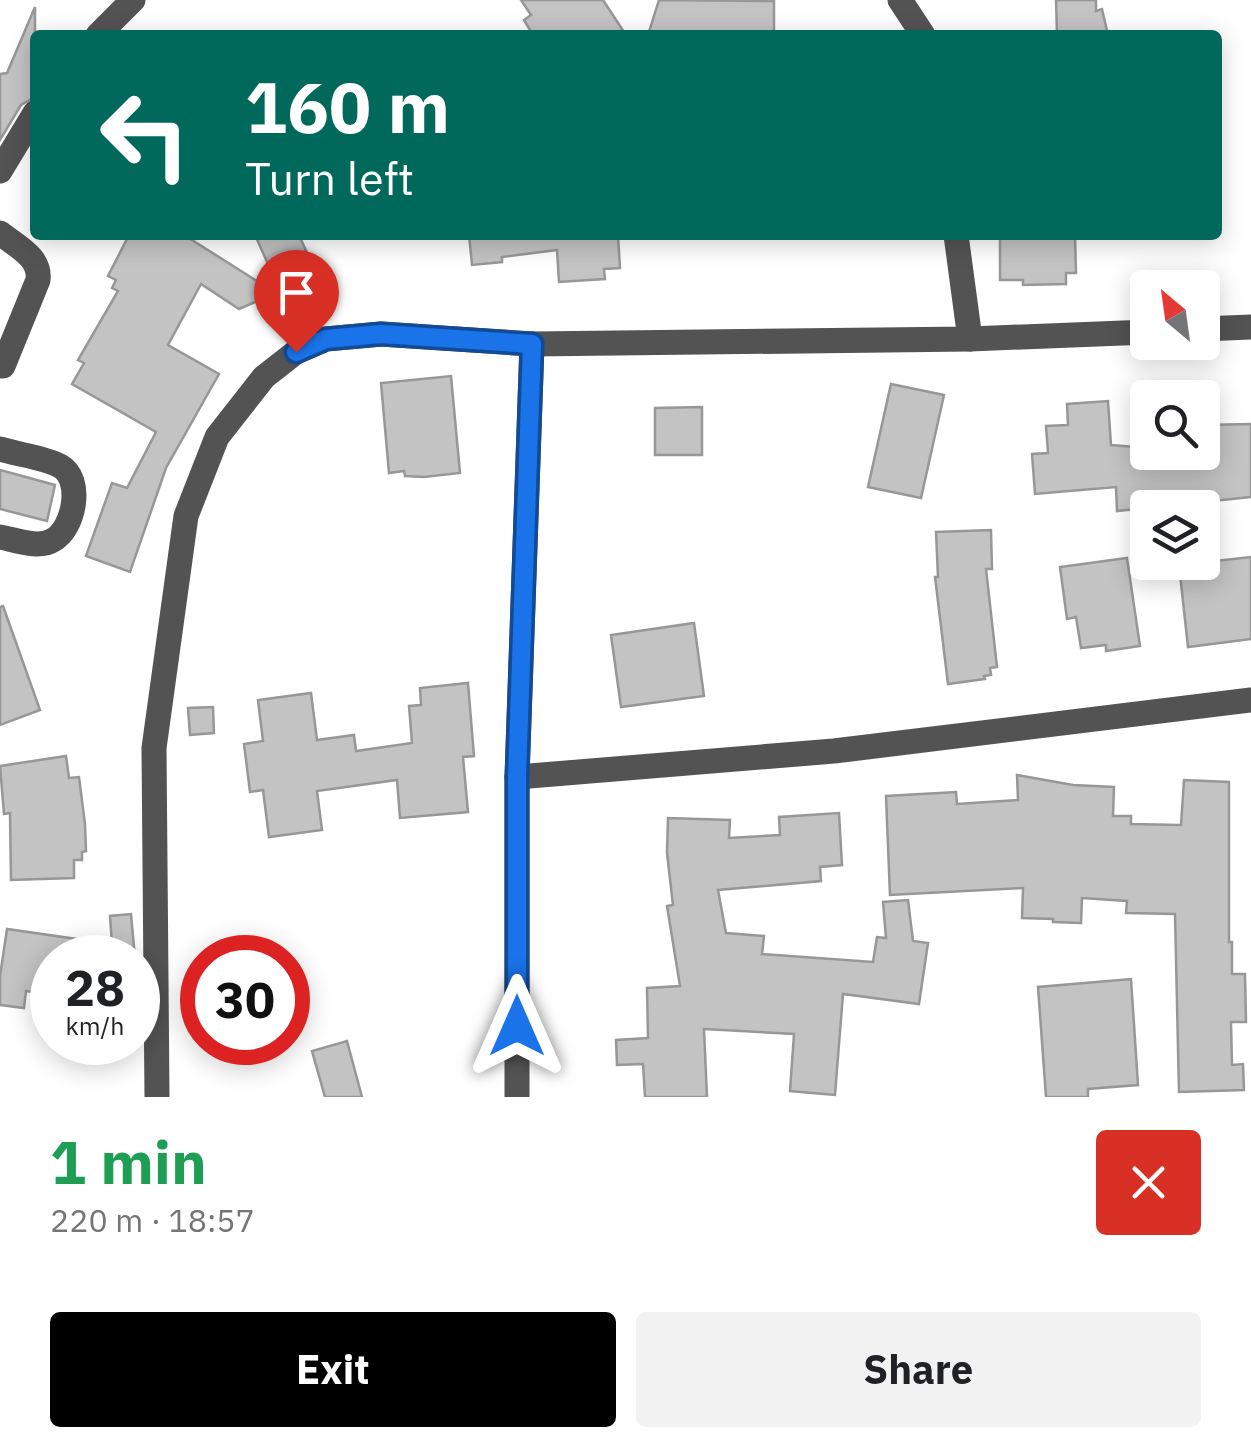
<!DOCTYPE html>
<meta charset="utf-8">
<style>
:root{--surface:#fff;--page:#f2f2f2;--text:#202124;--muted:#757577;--accent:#000}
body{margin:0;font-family:"IBM Plex Sans",sans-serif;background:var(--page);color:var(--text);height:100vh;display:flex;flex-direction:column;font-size:38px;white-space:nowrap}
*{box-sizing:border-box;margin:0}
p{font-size:32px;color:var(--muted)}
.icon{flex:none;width:55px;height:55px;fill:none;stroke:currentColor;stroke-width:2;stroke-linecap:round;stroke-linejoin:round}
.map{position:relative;height:1097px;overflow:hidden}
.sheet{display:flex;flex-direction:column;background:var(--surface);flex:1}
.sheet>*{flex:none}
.hud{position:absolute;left:30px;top:30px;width:1192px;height:210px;border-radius:10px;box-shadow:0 5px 25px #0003;background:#00695c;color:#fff;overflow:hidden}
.needle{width:65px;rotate:331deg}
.buttons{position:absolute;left:1130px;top:270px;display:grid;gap:20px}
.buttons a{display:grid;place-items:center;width:90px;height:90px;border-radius:10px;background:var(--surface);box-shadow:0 5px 25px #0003;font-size:50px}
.speed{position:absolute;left:30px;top:935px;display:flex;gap:20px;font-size:50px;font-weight:700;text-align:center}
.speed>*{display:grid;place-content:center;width:130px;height:130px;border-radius:50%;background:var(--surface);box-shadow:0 5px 25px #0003;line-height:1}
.speed small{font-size:25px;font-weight:400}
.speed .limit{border:15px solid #d22;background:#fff;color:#111}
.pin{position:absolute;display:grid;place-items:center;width:85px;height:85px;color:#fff;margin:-102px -42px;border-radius:50% 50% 50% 0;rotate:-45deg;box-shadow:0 0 10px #0007}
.pin .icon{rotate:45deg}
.me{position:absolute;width:110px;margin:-55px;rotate:0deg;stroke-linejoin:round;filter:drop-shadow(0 0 8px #0008)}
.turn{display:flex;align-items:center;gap:35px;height:210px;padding:0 50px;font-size:45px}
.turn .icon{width:130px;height:130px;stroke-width:2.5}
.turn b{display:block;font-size:70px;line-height:85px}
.round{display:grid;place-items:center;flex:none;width:105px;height:105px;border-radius:10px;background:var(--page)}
.headline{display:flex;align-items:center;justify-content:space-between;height:170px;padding:0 50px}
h1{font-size:60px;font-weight:700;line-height:75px;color:#1e9e55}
.action{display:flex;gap:20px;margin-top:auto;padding:20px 50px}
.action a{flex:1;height:115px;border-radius:10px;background:var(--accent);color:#fff;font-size:40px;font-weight:700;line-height:115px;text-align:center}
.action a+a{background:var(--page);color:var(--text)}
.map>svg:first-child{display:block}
.building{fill:#c3c3c3;stroke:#979797;stroke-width:2.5}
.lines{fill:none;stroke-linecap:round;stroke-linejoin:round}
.minor{stroke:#535353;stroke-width:25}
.route-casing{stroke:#114b97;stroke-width:25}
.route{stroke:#1a73e8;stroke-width:18}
</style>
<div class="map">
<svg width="1251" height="1097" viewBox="0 0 1251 1097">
<rect width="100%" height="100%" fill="#fff"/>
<g class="building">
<polygon points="521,0 603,0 626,35 533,35 524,20 531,15"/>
<polygon points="659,0 774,1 774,35 648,35"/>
<polygon points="1056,0 1096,0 1096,11 1102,9 1108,35 1057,35"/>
<polygon points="35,7 35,97 21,105 0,140 0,74 7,73"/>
<polygon points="129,235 184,235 276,293 239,309 201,284 168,345 219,374 166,468 130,572 86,556 112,483 127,488 156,432 72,384 84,363 78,360 118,291 112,288 116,280 108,276"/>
<polygon points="255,235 299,235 317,275 280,291"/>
<polygon points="469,235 618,235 620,268 604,269 605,279 559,282 557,250 502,257 502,262 472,265"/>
<polygon points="1000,235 1075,235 1076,273 1066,273 1066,284 1023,285 1023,280 1000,280"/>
<polygon points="451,376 460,473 424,477 405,476 404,471 389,473 381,383"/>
<polygon points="891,384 944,395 921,498 868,487"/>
<polygon points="1108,401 1111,445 1148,448 1148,452 1202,452 1202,425 1251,424 1251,497 1117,511 1116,487 1035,494 1032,454 1048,453 1046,426 1068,425 1067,404"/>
<polygon points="702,407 702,455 655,455 655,408"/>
<polygon points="0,470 55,485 47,521 0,509"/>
<polygon points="991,530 992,569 986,569 997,667 990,668 991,675 984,676 985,679 948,684 935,577 938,577 936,532"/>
<polygon points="1251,557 1251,639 1188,647 1179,565"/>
<polygon points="1127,558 1140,646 1106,651 1106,645 1081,648 1076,617 1067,619 1060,567"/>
<polygon points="3,606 40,710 0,725 0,607"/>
<polygon points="694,623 704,696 621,707 611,635"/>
<polygon points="468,683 474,756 463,757 468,812 400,818 397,780 317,791 322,830 269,837 263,790 250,792 244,744 263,741 258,700 311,693 317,740 354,735 356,751 412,743 409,706 421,705 420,688"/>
<polygon points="213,707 214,733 190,735 188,708"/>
<polygon points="66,756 69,778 79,777 85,824 86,851 82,852 82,860 74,860 74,878 11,880 10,813 4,814 0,766"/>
<polygon points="1017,775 1073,785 1114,787 1113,816 1131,816 1131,824 1181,825 1184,780 1229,782 1229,942 1232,942 1232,974 1245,974 1246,1022 1231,1022 1232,1065 1243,1064 1244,1090 1179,1092 1175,914 1126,913 1127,901 1082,898 1081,923 1053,922 1053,919 1022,918 1023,888 890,895 886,796 956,792 957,804 1018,800"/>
<polygon points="839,813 842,865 820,867 821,881 718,890 726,933 764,936 762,954 873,962 877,937 886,938 883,902 908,900 913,941 928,943 919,1004 843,994 835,1095 790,1091 794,1034 704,1029 707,1097 645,1097 643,1064 617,1065 616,1040 648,1038 647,988 680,986 667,906 673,905 667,853 668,818 730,820 729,838 780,835 779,817"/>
<polygon points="131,914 135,958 52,958 52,995 26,991 24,1008 0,1005 0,976 7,929 112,944 110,916"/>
<polygon points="1131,979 1138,1085 1088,1089 1088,1097 1046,1097 1038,987"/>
<polygon points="347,1041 362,1097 325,1097 312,1051"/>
</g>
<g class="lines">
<g class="minor">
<polyline points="900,0 923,35"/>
<polyline points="98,35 133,0"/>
<polyline points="0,171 35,113"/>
<path d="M 0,233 C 16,246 41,257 38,280 L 3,366"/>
<polyline points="956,235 970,339"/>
<polyline points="1202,329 1251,327"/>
<path d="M 0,449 C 19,455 43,457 60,466 C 84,479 74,529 53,540 C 39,549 16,540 0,537"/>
<polyline points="517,777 834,751 1251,700"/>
<polyline points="157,1097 154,748 186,516 217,437 264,377 296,352 326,339 381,334 532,344 970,339 1148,332"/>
<polyline points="517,1097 517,777 532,344"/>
</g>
</g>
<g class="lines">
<g class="route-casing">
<polyline id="route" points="296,352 326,339 381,334 532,344 517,777 517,1026"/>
</g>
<use href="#route" class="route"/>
</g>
</svg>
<div class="buttons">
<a><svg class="needle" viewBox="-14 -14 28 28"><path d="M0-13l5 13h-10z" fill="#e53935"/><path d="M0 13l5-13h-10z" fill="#757577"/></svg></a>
<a><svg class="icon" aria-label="search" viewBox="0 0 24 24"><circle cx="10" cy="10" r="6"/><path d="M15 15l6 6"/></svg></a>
<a><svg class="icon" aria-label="layers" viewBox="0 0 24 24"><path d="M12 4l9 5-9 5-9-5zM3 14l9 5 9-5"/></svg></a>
</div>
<div class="speed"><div>28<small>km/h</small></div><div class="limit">30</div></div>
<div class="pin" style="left:296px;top:352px;background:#d93025"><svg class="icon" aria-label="arrive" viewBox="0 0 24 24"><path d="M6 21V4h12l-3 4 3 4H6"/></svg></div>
<svg class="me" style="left:517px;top:1026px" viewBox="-20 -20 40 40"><path d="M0-17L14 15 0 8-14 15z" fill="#1a73e8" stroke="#fff" stroke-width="4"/></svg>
<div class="hud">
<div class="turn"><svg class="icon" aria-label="left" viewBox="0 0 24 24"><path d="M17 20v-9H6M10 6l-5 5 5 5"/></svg><div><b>160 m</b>Turn left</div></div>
</div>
</div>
<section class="sheet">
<div class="headline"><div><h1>1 min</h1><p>220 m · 18:57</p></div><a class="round" style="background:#d93025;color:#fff"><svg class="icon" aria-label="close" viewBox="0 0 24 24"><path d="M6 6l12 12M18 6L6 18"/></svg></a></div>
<div class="action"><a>Exit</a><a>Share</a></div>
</section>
